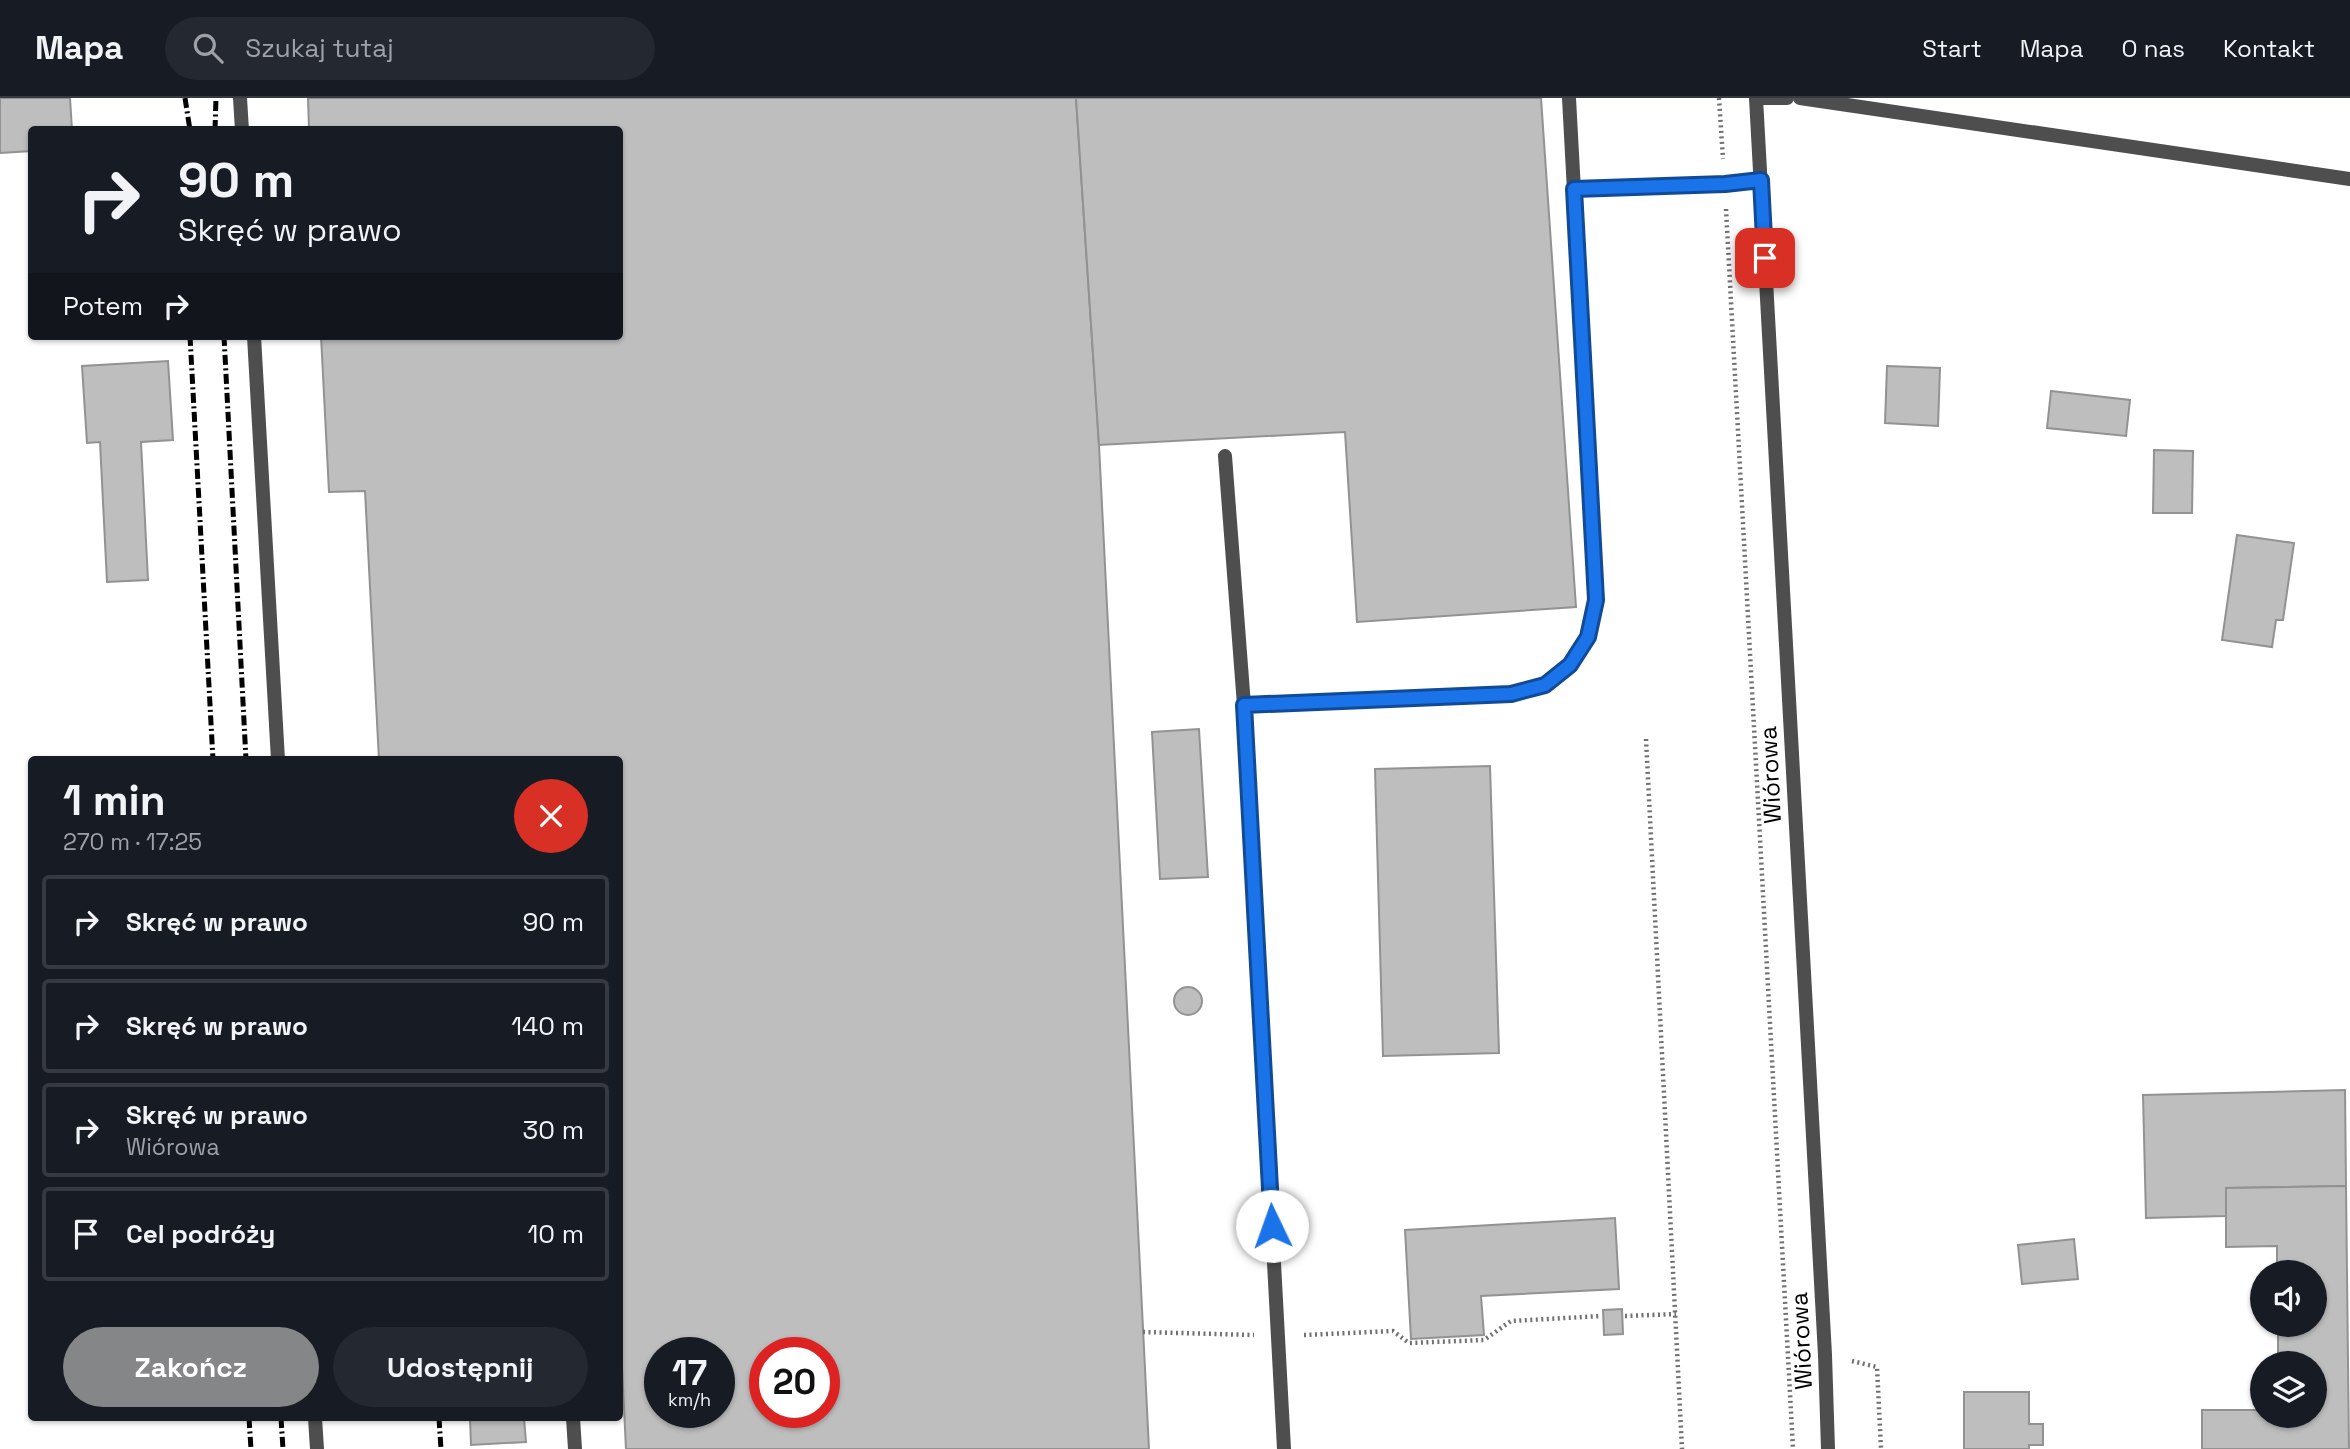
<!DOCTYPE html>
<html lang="pl">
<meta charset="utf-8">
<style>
:root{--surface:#171b24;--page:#242831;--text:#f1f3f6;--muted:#9ea1a6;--line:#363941;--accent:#858687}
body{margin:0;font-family:"Space Grotesk",sans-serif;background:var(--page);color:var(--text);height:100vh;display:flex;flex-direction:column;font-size:26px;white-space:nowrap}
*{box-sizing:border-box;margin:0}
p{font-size:23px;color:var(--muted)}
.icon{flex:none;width:38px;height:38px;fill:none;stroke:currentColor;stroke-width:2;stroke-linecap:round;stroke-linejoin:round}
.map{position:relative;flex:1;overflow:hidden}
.drawer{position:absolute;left:28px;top:658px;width:595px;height:665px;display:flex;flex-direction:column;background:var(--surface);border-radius:7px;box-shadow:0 2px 5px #0004}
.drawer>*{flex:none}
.hud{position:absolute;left:28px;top:28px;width:595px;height:214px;border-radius:7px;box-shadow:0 2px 5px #0004;background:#171b24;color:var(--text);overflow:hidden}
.buttons{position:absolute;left:2250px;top:1162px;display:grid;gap:14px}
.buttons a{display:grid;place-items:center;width:77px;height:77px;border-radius:50%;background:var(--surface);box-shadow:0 2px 5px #0004;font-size:35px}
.speed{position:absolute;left:644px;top:1239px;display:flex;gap:14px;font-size:35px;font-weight:700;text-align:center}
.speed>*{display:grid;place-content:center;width:91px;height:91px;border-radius:50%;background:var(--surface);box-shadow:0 2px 5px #0004;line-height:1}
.speed small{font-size:18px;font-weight:400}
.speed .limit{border:10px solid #d22;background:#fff;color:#111}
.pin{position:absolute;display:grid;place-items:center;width:60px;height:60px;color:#fff;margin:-30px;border-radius:14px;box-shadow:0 4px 10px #0006}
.me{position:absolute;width:77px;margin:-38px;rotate:357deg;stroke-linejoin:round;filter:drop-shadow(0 0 5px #0008)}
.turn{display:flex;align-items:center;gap:24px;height:147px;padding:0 35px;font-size:32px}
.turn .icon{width:91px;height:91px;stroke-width:2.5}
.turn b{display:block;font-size:49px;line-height:60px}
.then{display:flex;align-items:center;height:66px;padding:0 35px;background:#0003;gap:14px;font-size:26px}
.round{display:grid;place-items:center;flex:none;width:74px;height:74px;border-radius:37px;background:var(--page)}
.overview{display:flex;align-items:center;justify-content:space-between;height:119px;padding:0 35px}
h1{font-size:42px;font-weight:700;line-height:52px}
.action{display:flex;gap:14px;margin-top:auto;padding:14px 35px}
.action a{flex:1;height:80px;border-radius:42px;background:var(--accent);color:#fff;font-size:28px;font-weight:700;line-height:80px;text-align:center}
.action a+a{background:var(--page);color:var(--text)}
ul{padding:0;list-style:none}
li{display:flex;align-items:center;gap:21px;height:94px;margin:0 14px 10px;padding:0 21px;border:4px solid var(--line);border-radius:7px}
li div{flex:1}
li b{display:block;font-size:26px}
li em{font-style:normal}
header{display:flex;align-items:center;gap:42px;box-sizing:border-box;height:98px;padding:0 35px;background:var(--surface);border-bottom:2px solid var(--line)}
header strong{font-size:33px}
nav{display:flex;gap:38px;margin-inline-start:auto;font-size:24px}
.search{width:490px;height:63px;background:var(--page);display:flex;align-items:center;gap:18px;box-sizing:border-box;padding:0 24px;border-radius:38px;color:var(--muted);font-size:26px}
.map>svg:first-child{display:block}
.building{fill:#bebebe;stroke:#929292;stroke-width:2;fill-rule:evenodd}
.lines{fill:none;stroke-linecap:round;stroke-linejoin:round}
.path{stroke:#707070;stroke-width:4.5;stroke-dasharray:2 3.5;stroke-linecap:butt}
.service{stroke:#4e4e4e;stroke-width:14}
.tertiary{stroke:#4e4e4e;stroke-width:14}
.rail{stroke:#000;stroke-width:5;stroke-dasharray:10 3.5 2 3.5;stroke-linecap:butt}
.route-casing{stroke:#114b97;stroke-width:18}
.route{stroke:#1a73e8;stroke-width:12}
.labels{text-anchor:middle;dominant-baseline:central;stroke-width:5;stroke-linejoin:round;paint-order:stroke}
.street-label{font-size:24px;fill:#000;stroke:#fff}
</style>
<header>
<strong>Mapa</strong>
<div class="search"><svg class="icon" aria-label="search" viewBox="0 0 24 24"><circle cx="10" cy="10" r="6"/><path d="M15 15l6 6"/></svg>Szukaj tutaj</div>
<nav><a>Start</a><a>Mapa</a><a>O nas</a><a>Kontakt</a></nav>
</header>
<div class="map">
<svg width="2350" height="1351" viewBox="0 0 2350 1351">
<rect width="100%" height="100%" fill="#fff"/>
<g class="building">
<polygon points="0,0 70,0 72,32 32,32 32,53 0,55"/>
<path d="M 308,0 L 1076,0 L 1099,347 L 1149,1351 L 626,1351 L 620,1228 L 620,662 L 379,662 L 365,393 L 329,394 L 321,238 L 620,238 L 620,32 L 309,32 ZM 660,1255 L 719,1255 L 719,1314 L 660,1314 ZM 765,1255 L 824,1255 L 824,1314 L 765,1314 Z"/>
<polygon points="1076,0 1541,0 1576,509 1357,524 1345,334 1099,347"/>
<polygon points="168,263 173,342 141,344 148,482 107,484 100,344 87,345 82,268"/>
<polygon points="1887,268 1940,270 1938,328 1885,325"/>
<polygon points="2051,293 2130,302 2126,338 2047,330"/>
<polygon points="2154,352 2193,353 2192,415 2153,415"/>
<polygon points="2237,437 2294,445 2283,522 2276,522 2272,549 2222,542"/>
<polygon points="1199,631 1208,779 1160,781 1152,634"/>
<polygon points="1490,668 1499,955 1383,958 1375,671"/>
<circle cx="1188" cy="903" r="14"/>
<polygon points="2345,992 2346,1088 2226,1090 2226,1118 2146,1120 2143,997"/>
<polygon points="2346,1088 2349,1351 2202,1351 2202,1312 2263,1312 2263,1318 2315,1318 2315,1265 2278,1265 2278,1227 2315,1227 2315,1174 2277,1174 2277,1148 2226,1149 2226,1090"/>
<polygon points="1615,1120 1619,1191 1481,1198 1484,1237 1411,1241 1405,1132"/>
<polygon points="2074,1141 2078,1181 2022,1186 2018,1147"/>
<polygon points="1622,1211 1623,1236 1604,1237 1603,1212"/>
<polygon points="1964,1294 2029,1294 2029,1326 2043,1326 2043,1347 2029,1347 2029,1351 1964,1351"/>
<polygon points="470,1320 524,1320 526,1344 471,1347"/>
</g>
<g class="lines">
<g class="path">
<polyline points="1719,0 1723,61"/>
<polyline points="1726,111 1793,1351"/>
<polyline points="1646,641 1682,1351"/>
<polyline points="1625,1218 1676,1216"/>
<polyline points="1143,1234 1254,1237"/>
<polyline points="1304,1237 1393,1233 1409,1245 1484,1242 1511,1223 1601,1218"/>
<polyline points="1852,1263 1877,1269 1881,1351"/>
</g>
<g class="service">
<polyline points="240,0 242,32"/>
<polyline points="1756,0 1787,0"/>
<polyline points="1800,0 2350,81"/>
<polyline points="1574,91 1725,86 1761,82"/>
<polyline points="254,238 278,662"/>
<polyline points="1225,358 1244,607 1284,1351"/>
<polyline points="1244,607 1511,596 1545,587 1570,567 1588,539 1596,502 1569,0"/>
<polyline points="315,1320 317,1351"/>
<polyline points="573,1320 575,1351"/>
</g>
<polyline class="tertiary" points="1756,0 1825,1257 1828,1351"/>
<g class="rail">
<polyline points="185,0 190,32"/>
<polyline points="215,32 216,0"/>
<polyline points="190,238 213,662"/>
<polyline points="224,238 246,662"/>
<polyline points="249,1320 251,1351"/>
<polyline points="281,1320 283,1351"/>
<polyline points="439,1320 441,1351"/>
</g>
</g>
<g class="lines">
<g class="route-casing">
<polyline id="route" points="1272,1128 1244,607 1511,596 1545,587 1570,567 1588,539 1596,502 1574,91 1725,86 1761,82 1765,160"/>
</g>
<use href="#route" class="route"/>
</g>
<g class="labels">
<g class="street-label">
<text transform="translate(1770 677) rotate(-93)">Wiórowa</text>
<text transform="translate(1801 1243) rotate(-93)">Wiórowa</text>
</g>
</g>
</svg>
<div class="buttons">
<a><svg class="icon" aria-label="sound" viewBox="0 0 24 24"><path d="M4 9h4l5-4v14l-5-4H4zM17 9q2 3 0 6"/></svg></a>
<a><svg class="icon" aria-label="layers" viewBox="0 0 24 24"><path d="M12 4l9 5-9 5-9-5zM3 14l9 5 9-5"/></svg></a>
</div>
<div class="speed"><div>17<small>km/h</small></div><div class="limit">20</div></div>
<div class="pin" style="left:1765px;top:160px;background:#d93025"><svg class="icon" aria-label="arrive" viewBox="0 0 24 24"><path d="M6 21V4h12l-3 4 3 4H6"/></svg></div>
<svg class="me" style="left:1272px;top:1128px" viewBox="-20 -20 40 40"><circle r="19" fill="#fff"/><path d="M0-13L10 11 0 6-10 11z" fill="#1a73e8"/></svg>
<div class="hud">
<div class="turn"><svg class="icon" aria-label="right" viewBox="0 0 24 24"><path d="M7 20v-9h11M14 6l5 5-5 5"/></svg><div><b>90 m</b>Skręć w prawo</div></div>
<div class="then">Potem<svg class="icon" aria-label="right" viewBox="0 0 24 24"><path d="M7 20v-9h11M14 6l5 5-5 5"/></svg></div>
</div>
<section class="drawer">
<div class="overview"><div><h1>1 min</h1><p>270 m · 17:25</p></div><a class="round" style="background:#d93025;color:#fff"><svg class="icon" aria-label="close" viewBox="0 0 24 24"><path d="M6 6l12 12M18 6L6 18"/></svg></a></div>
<ul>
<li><svg class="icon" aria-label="right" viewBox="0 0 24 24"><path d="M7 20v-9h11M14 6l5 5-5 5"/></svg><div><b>Skręć w prawo</b></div><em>90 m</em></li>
<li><svg class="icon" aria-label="right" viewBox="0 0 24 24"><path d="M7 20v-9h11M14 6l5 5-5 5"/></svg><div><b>Skręć w prawo</b></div><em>140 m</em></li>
<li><svg class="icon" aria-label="right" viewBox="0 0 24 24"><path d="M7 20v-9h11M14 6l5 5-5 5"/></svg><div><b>Skręć w prawo</b><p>Wiórowa</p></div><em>30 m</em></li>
<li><svg class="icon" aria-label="arrive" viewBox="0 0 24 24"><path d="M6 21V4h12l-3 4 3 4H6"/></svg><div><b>Cel podróży</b></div><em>10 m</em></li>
</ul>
<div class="action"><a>Zakończ</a><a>Udostępnij</a></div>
</section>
</div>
